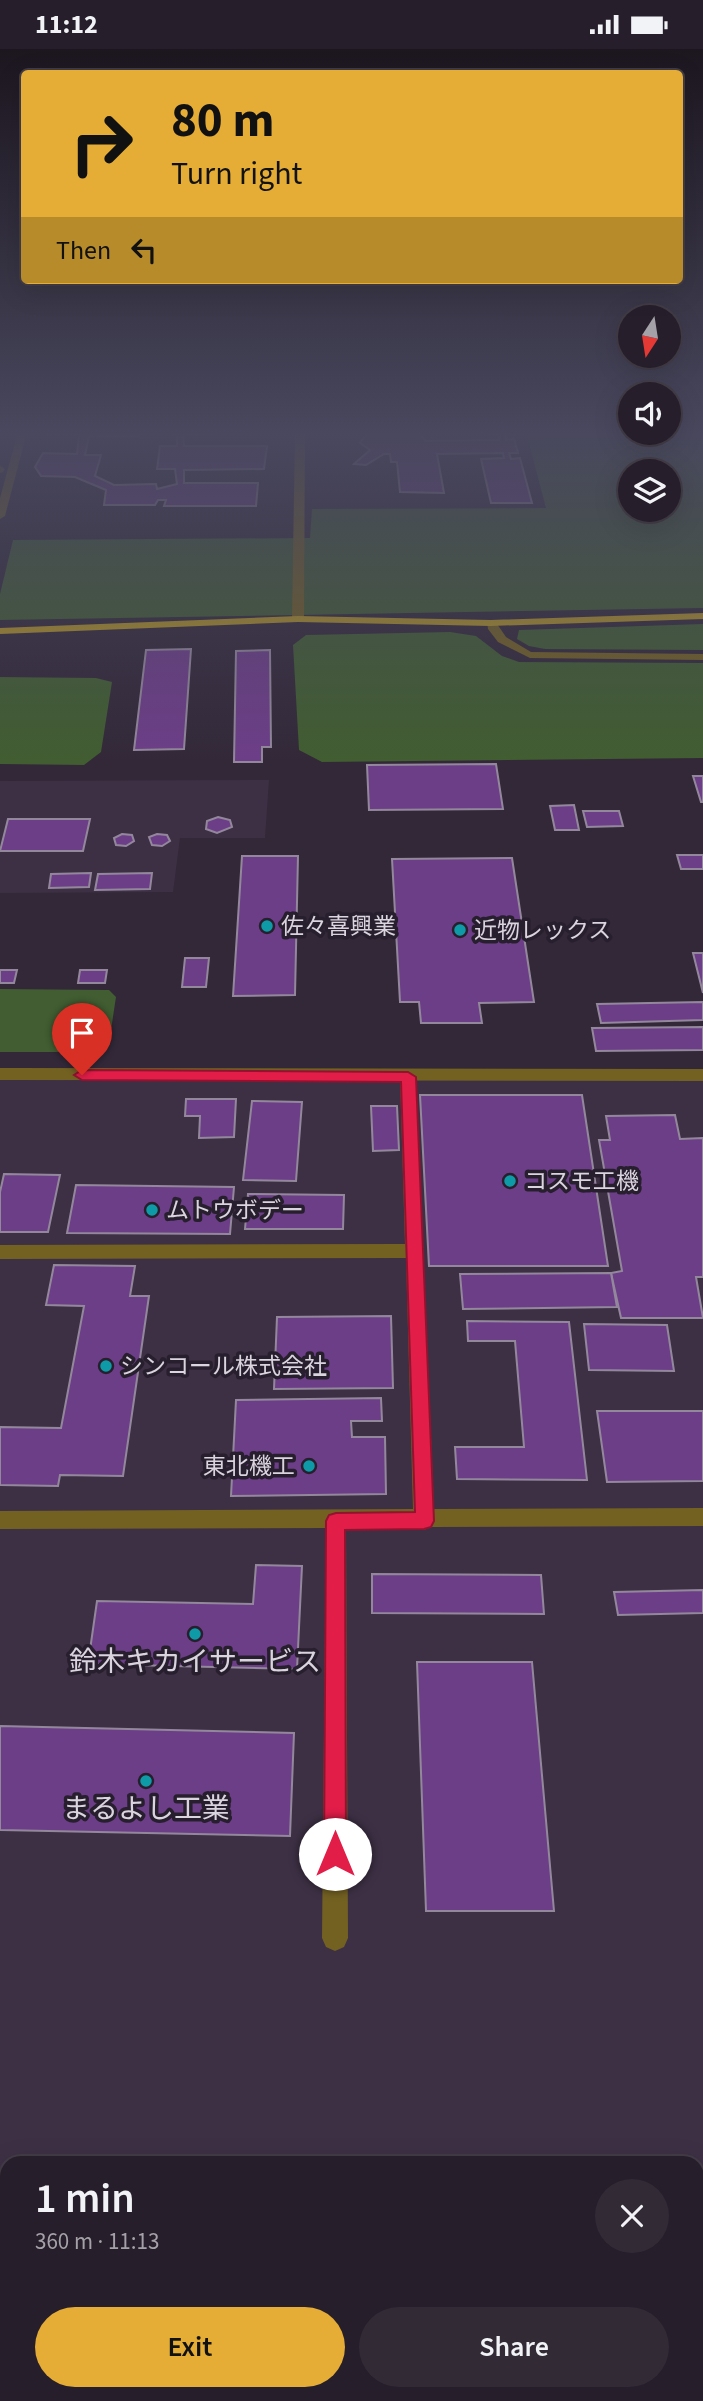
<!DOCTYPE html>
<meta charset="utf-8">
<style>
:root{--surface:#261e2a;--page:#322b36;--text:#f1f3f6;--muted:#a4a2a8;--line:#423c47;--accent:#e5ad35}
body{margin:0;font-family:"Source Sans 3","Noto Sans JP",sans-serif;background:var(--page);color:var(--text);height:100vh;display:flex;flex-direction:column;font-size:26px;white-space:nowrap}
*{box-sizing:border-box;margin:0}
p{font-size:23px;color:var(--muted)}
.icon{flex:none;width:38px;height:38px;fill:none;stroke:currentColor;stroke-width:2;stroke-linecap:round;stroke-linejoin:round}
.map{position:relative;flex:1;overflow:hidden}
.side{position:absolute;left:0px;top:2107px;width:704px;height:245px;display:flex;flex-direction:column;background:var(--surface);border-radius:21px 21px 0 0;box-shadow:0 7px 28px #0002,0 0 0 2px var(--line)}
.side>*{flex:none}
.hud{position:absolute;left:21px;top:21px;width:662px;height:214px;border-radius:7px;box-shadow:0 7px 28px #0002,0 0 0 2px var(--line);background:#e5ad35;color:#111;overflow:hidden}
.needle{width:46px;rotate:192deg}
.buttons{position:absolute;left:618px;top:256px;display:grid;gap:14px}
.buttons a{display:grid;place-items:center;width:63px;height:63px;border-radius:50%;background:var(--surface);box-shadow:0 7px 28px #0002,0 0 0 2px var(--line);font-size:35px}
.pin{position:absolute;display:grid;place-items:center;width:60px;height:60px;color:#fff;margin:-72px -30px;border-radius:50% 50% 50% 0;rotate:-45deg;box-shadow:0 0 7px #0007}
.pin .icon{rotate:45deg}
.me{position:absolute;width:77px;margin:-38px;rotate:0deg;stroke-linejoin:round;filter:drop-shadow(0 0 5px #0008)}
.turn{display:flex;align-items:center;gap:24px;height:147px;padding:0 35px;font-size:32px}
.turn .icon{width:91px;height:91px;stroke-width:2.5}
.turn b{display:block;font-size:49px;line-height:60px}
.then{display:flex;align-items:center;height:66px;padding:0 35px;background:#0003;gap:14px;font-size:26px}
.round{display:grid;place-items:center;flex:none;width:74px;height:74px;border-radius:37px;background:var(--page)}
.headline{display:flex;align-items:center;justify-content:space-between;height:119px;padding:0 35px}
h1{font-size:42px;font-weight:600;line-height:52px}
.primary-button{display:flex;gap:14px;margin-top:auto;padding:14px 35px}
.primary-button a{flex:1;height:80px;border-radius:42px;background:var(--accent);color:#111;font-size:28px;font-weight:600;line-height:80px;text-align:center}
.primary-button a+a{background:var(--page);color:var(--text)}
.status{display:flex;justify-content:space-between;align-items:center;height:49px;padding:0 35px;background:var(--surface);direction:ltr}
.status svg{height:19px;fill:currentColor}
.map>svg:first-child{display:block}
.built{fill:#3d3045;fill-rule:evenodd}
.green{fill:#415d31;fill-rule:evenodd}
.building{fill:#6d3e88;stroke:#93889b;stroke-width:2}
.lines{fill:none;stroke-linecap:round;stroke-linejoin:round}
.minor{fill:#736122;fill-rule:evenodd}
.tertiary{fill:#736122;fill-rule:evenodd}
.primary{fill:#b29426;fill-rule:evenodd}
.route{fill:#e11d48;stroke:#92132f;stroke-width:2}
.culture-dot{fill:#0f9aa8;stroke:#281f2e;stroke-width:2.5}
.labels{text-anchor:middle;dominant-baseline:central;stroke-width:7;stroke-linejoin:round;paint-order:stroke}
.poi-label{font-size:23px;fill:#dad4de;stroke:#281f2e;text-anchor:start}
.near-poi-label{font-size:28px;fill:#dad4de;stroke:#281f2e}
</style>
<div class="status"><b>11:12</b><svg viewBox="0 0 49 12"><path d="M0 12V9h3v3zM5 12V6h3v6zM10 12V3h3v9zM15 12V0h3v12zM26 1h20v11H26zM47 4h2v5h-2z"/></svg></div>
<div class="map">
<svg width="703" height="2352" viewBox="0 0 703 2352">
<rect width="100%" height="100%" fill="#322838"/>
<g class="built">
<polygon points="269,731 265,789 180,789 173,843 0,844 0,732"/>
<path d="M 0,1030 L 703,1032 L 703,2352 L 0,2352 ZM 7,2114 L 696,2114 L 696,2345 L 7,2345 Z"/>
</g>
<g class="green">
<path d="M 526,383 L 703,383 L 703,559 L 0,571 L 0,545 L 13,491 L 310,489 L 312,460 L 546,459 ZM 630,422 L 668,422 L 668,460 L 630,460 Z"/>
<polygon points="703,575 703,601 545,600 529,597 517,590 519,581"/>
<polygon points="450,583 476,587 502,607 519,613 703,614 703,709 322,713 299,701 293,596 306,586"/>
<polygon points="0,628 96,629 112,633 101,703 84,716 0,715"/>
<polygon points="0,940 109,941 116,948 109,994 105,1003 0,1003"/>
</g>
<g class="building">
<polygon points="47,383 140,383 139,387 89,387 85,406 101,406 95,427 114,436 156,435 157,440 177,435 175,420 157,420 160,397 177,397 177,385 164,383 268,383 183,385 184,397 267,397 264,420 184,421 184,434 258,434 256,457 164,457 166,451 158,451 155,456 104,456 106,441 75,428 41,427 35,418 43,404 77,405 79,386 46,386"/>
<polygon points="432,383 418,384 426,392 499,391 498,385 468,383 512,383 506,385 506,391 514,390 518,404 509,404 511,410 520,409 532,454 491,454 481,410 504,409 503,404 437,405 444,444 400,443 397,413 391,413 390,405 384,405 366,416 354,415 370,401 360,394 368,383"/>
<polygon points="191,600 184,700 134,701 146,601"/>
<polygon points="270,601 271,698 262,698 262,713 234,713 236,602"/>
<polygon points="496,715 503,760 369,761 367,716"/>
<polygon points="693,727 703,727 703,753 701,753"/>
<polygon points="574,756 579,781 555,781 550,757"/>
<polygon points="583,762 619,762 623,777 587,778"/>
<polygon points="218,768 230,771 232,778 217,784 206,780 207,772"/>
<polygon points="8,770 90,770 83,802 0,802"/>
<polygon points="122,785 132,786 134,792 126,797 116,796 114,789"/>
<polygon points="157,785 167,786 170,792 162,797 152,796 149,788"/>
<polygon points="677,806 703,806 703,820 681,820"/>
<polygon points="242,807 298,807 295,946 233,947"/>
<polygon points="512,809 534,953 479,954 482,974 421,974 419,953 400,953 392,810"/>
<polygon points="91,824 89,838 49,839 51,825"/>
<polygon points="152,824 150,840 95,841 98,825"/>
<polygon points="693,904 703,904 703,944"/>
<polygon points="185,909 209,909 206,938 182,938"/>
<polygon points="0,921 17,921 14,934 0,934"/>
<polygon points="80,921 107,921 105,934 78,934"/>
<polygon points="703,953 703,971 601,974 597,955"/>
<polygon points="703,978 703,1001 596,1002 592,979"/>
<polygon points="420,1046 582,1046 608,1217 429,1217"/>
<polygon points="186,1050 236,1050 234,1088 199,1089 200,1067 185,1067"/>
<polygon points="252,1052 302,1053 296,1132 243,1131"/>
<polygon points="371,1057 397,1057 399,1101 373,1102"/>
<polygon points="675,1066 680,1090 703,1089 703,1228 696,1228 703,1269 621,1269 611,1224 622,1222 599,1091 610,1091 606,1067"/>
<polygon points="4,1125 60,1126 48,1183 0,1183 0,1143"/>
<polygon points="76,1136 234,1138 230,1185 67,1184"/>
<polygon points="248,1145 344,1146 343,1180 245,1180"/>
<polygon points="54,1216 135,1217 130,1247 149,1247 123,1427 60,1426 58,1437 0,1436 0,1378 61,1379 84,1257 46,1256"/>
<polygon points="611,1224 617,1258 463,1260 460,1225"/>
<polygon points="391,1267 393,1339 274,1340 277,1268"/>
<polygon points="467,1272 569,1273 587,1431 457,1430 455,1398 524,1398 515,1292 468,1292"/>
<polygon points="584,1275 667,1276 674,1322 589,1321"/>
<polygon points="381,1349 382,1372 351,1372 352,1388 385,1388 386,1445 231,1447 236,1351"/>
<polygon points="597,1362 703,1362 703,1432 607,1433"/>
<polygon points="256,1516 302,1517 297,1620 88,1615 97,1552 253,1555"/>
<polygon points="372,1525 541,1526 544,1565 372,1564"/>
<polygon points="703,1541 703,1564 618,1566 614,1543"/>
<polygon points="417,1613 532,1613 554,1862 426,1862"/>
<polygon points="0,1677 294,1684 290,1787 0,1781"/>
<polygon points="485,2345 600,2345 601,2352 485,2352"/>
</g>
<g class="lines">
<g class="minor">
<polygon points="18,383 27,383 5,467 0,470 0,449"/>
<polygon points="0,417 5,420 3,423 0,424"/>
<polygon points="408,1022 416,1028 434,1460 703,1459 703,1477 431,1478 424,1481 417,1479 346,1479 348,1889 344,1898 335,1902 326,1898 322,1889 326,1479 0,1480 0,1462 413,1460 406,1209 0,1210 0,1196 405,1195 400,1028"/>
</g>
<g class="tertiary">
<polygon points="295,383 305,383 304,570 298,573 292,570"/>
<polygon points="487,572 495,572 506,588 531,603 703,605 703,611 530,609 498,593 488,580"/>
<polygon points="0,1019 703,1020 703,1032 0,1031"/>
</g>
<polygon class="primary" points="703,564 703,570 491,577 298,573 0,585 0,579 298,567 491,571"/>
</g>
<linearGradient id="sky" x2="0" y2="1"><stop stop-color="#1c161f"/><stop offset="0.54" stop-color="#49485e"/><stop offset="1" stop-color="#49485e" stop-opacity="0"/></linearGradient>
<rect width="703" height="713" fill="url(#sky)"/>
<polygon class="route" points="82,1021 408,1023 416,1028 434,1472 431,1478 424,1480 345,1481 346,1805 343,1813 335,1816 327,1813 324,1805 326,1472 329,1466 336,1464 415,1463 401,1033 82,1031 74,1026"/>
<g class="culture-dot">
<circle cx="267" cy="877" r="7"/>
<circle cx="460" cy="881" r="7"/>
<circle cx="510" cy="1132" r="7"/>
<circle cx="152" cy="1161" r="7"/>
<circle cx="106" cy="1317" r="7"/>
<circle cx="309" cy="1417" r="7"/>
<circle cx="195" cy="1585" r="7"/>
<circle cx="146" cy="1732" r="7"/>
</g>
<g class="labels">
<g class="poi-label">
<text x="281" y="877">佐々喜興業</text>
<text x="474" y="881">近物レックス</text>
<text x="524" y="1132">コスモ工機</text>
<text x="166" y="1161">ムトウボデー</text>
<text x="120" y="1317">シンコール株式会社</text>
<text x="295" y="1417" text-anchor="end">東北機工</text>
</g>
<g class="near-poi-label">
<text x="195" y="1613">鈴木キカイサービス</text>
<text x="146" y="1760">まるよし工業</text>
</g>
</g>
</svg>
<div class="buttons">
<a><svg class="needle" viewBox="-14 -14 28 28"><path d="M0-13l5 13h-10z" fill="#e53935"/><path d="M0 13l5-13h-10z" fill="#a4a2a8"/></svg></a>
<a><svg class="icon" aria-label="sound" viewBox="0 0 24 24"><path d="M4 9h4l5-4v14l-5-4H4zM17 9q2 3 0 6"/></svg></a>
<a><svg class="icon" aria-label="layers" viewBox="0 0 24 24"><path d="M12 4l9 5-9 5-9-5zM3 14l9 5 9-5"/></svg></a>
</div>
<div class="pin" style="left:82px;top:1026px;background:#d93025"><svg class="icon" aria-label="arrive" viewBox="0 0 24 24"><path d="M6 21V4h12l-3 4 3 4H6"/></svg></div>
<svg class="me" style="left:335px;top:1805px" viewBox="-20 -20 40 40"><circle r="19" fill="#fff"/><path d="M0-13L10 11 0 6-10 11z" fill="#e11d48"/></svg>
<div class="hud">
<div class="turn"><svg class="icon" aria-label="right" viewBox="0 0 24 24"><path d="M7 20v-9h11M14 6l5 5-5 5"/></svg><div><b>80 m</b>Turn right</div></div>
<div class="then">Then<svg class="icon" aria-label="left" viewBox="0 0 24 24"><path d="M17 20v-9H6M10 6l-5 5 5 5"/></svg></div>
</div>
<section class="side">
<div class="headline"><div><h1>1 min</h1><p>360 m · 11:13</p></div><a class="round"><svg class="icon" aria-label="close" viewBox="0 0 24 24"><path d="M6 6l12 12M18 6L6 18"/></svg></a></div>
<div class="primary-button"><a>Exit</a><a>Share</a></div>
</section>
</div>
